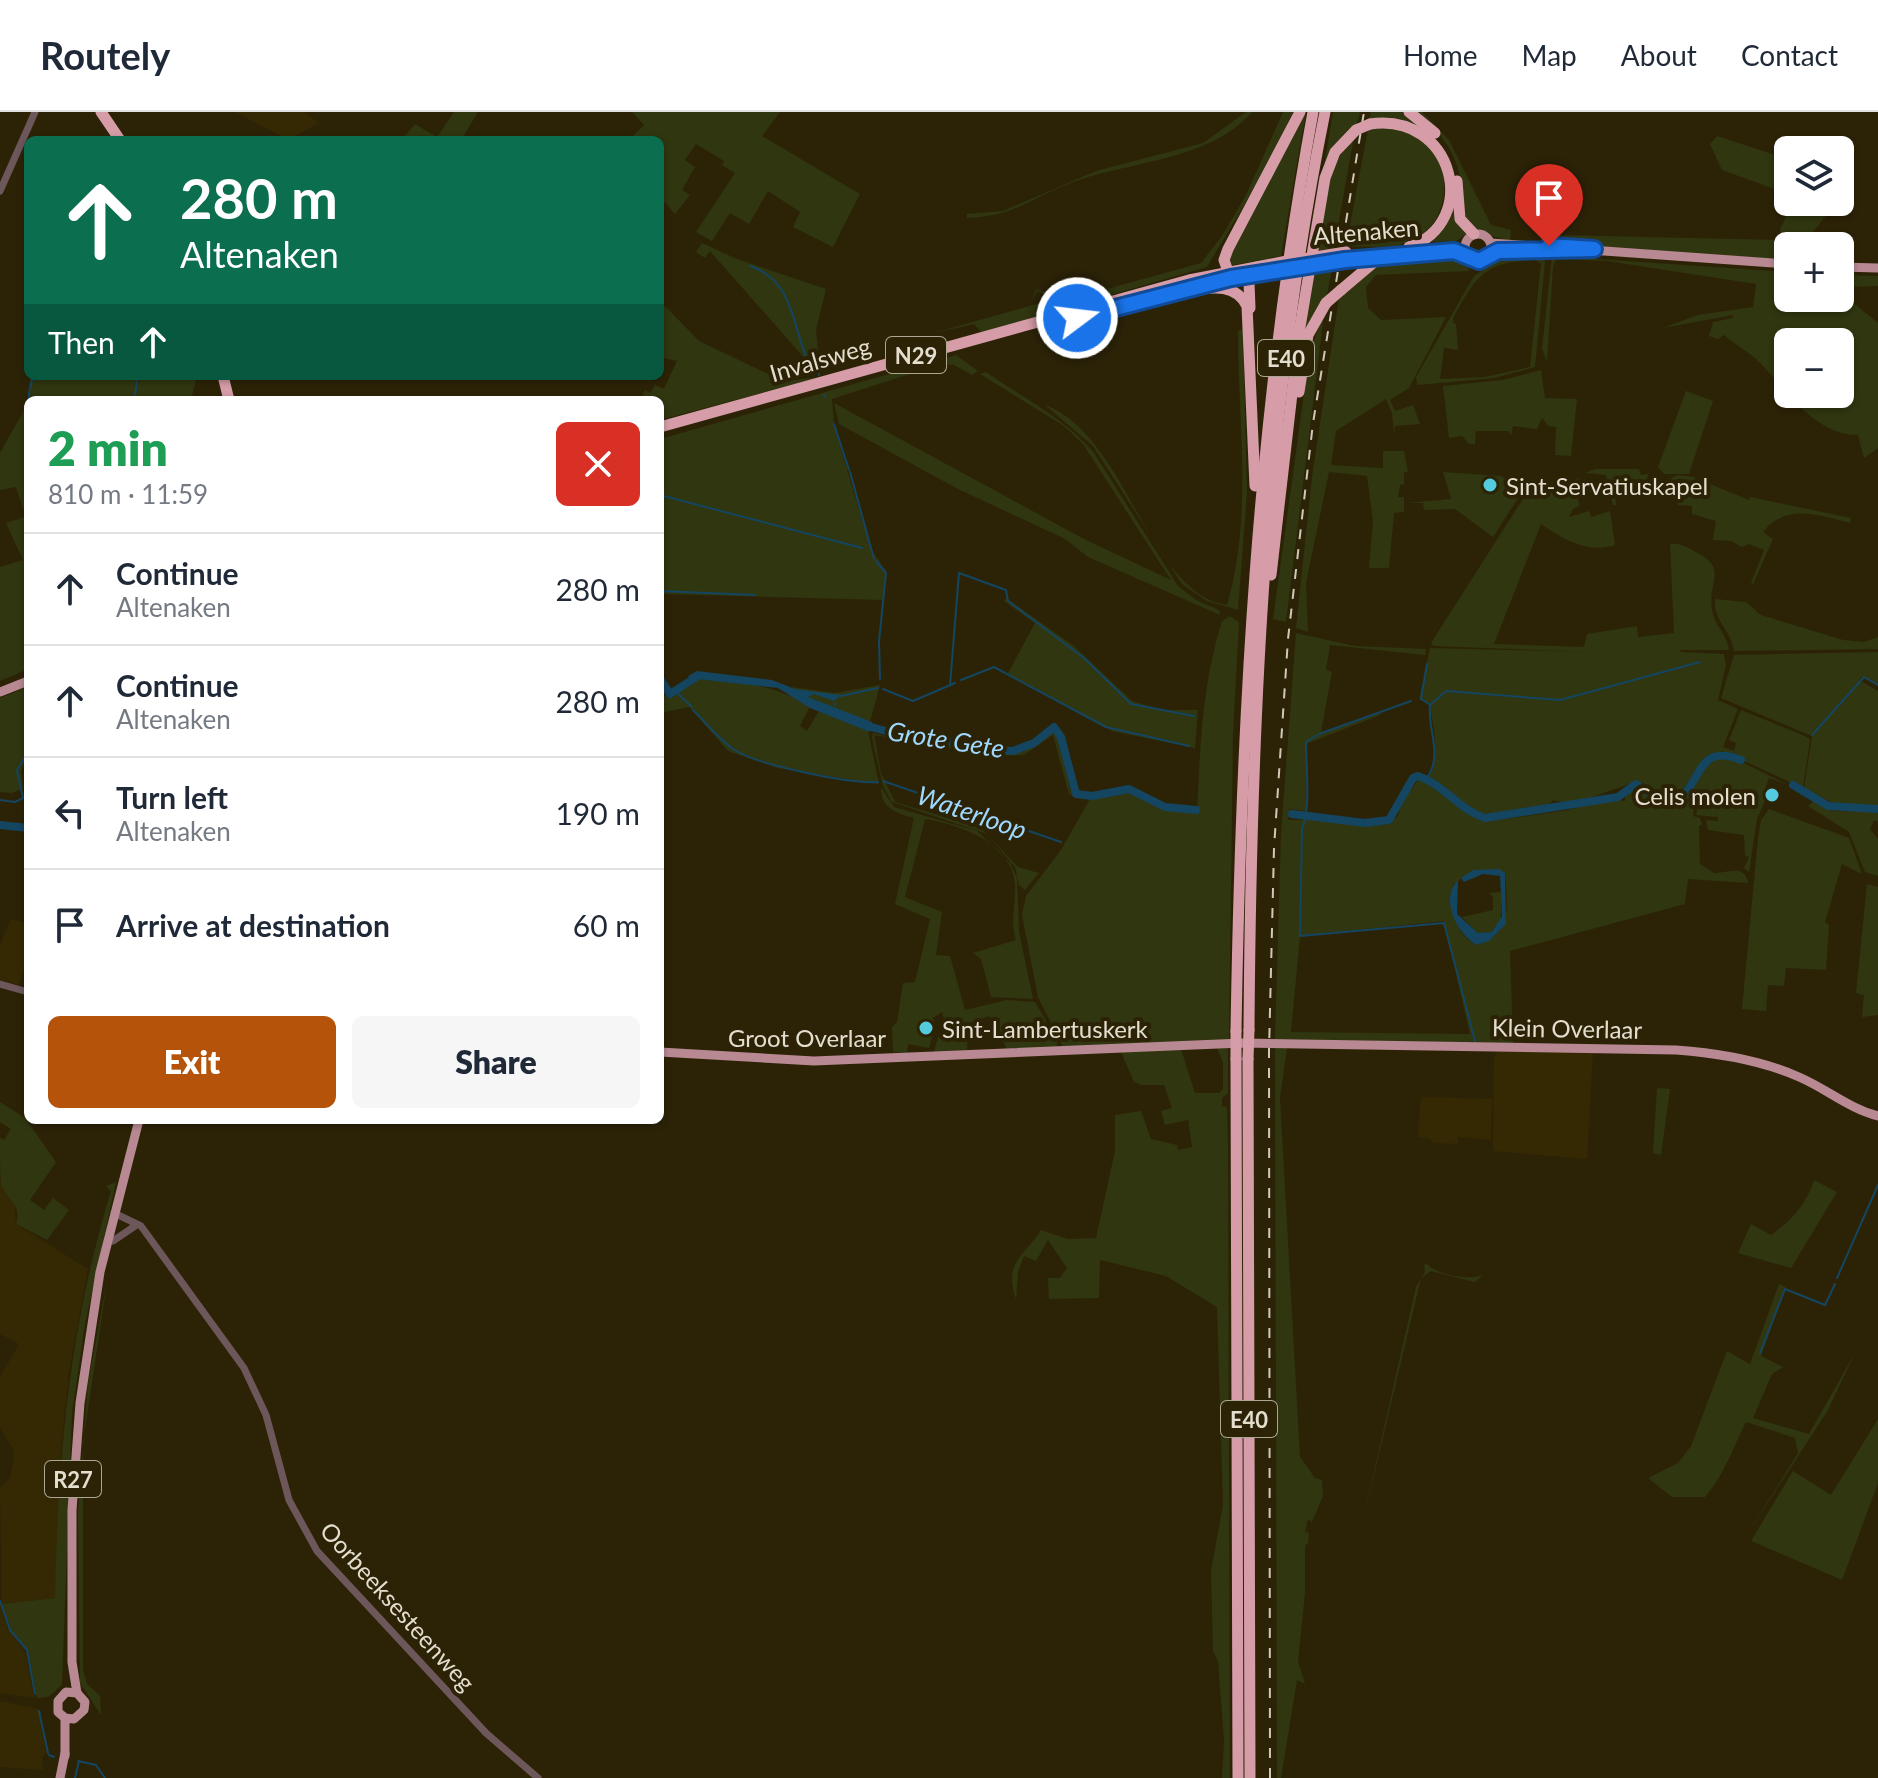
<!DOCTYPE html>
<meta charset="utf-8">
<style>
:root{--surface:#fff;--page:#f6f6f7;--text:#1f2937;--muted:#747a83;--line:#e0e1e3;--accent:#b45309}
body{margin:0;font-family:Lato,sans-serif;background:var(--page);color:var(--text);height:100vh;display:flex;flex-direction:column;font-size:30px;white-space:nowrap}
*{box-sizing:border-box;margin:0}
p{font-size:26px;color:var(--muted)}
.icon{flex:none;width:44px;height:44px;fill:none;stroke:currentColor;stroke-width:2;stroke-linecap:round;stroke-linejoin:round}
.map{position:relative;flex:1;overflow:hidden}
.details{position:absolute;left:24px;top:284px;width:640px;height:728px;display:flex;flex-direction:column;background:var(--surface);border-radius:12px;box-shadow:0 2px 6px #0004}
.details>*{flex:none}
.guide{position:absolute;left:24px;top:24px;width:640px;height:244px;border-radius:12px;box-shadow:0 2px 6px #0004;background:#0b6e4f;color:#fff;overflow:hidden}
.controls{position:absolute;left:1774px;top:24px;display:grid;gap:16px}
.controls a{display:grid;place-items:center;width:80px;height:80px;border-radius:12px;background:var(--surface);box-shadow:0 2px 6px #0004;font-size:40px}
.pin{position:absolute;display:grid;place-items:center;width:68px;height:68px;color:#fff;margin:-82px -34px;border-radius:50% 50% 50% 0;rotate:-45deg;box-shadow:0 0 8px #0007}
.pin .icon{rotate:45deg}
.me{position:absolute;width:88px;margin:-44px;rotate:75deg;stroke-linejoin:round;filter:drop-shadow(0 0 6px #0008)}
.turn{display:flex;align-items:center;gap:28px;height:168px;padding:0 24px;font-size:36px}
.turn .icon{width:104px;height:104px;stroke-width:2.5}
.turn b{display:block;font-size:56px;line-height:68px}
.then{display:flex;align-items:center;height:76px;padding:0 24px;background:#0003;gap:16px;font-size:30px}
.round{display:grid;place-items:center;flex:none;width:84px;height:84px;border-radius:12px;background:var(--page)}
.headline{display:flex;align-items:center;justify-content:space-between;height:136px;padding:0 24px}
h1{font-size:48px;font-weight:800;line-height:60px;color:#1e9e55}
.button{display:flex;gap:16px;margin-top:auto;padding:16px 24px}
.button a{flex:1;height:92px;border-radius:12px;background:var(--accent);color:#fff;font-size:32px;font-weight:800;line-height:92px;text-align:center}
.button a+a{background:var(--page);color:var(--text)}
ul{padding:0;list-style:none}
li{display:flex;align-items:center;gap:24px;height:112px;padding:0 24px;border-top:2px solid var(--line)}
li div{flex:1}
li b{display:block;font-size:30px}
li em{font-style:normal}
header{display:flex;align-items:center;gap:48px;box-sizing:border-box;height:112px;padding:0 40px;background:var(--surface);border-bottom:2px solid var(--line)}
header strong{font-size:38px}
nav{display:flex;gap:44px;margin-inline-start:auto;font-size:28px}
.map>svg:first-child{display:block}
.built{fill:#352904}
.green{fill:#30360f;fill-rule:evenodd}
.water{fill:#144561}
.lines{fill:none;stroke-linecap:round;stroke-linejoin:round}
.stream{stroke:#144561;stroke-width:2}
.river{stroke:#144561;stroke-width:8}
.minor{stroke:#6e575b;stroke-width:7}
.major{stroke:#b88992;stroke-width:9}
.highway{stroke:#d69da8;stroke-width:11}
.rail{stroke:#cfc9b9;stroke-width:2;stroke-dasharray:10 10;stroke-linecap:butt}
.highway-bridge{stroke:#d69da8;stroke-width:11}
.route-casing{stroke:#114b97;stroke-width:20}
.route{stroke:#1a73e8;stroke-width:14}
.poi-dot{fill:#54cade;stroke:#2c2307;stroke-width:3}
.labels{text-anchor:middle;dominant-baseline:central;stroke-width:8;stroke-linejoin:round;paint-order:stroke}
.shield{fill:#2c2307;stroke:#ada693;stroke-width:2}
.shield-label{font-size:22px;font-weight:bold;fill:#e4decf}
.street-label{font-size:24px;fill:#e4decf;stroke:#2c2307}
.poi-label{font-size:24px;fill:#e4decf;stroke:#2c2307;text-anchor:start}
.water-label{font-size:26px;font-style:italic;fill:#9ed8fe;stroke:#2c2307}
</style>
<header>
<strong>Routely</strong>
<nav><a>Home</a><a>Map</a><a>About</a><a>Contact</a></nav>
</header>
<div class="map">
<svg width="1878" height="1666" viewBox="0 0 1878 1666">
<rect width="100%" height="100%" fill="#2c2307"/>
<g class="built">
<polygon points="236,0 304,0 319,11 288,28"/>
<polygon points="11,807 28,812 28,846 19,873 0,868 0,833"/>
<polygon points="1498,939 1593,940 1587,1047 1493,1039 1494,945"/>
<polygon points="1421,985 1492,987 1491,1028 1458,1025 1458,1032 1434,1031 1429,1026 1418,1025"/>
<polygon points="0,1071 14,1088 16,1112 88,1157 69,1260 61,1338 55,1486 2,1492 0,1376 10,1366 14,1346 13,1337 0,1316 0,1265 19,1232 0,1222"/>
<polygon points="0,1493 8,1517 25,1540 34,1586 0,1581"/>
<polygon points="0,1589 38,1597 46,1641 42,1646 43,1658 0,1655"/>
</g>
<g class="green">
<polygon points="454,0 478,0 461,28 402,28 415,12 437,25"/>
<polygon points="632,0 780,0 762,24 860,82 833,135 793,115 800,100 768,79 749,112 730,101 712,129 696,120 735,61 722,53 724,49 696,32 685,48 695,55 682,78 690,83 675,102 660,85 660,28 629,28 644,13"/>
<path d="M 1246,0 L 1252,0 C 1210,48 1133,49 1076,69 C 1033,84 1018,104 967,106 L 967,102 L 1003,99 L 1096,59 L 1203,31 Z"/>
<polygon points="1283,0 1293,0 1263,62 1207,155 986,219 981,220 974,212 934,221 1040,191 1043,181 1037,179 1031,191 1036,177 1045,180 1042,195 1201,151 1222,124 1246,83"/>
<polygon points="1303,0 1306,0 1281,144 1227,154 1226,147 1281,47"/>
<polygon points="1333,0 1360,0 1356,15 1322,67"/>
<path d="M 1371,0 C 1381,0 1393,0 1403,0 C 1410,1 1417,9 1423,14 C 1461,46 1448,80 1468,121 L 1456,129 L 1427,130 L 1449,93 L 1441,35 L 1423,17 L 1408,10 L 1369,9 Z"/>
<path d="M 1416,0 L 1422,0 L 1449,28 L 1491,113 L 1511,118 L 1510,128 C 1502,128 1468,116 1465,110 C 1461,103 1463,87 1462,79 C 1459,42 1443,23 1416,0 Z"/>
<path d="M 1381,14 C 1391,16 1408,16 1417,22 C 1457,48 1453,116 1406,131 C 1387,138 1365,133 1346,135 L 1368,17 Z"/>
<polygon points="1717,24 1788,47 1788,82 1722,58 1710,32"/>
<path d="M 1354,25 L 1334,136 L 1316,139 C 1323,99 1325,56 1354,25 Z"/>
<polygon points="1792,90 1837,90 1804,131 1820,134 1788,134 1788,148 1571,133 1552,128 1557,123 1782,128 1780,118"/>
<polygon points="702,131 737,147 826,177 816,218 819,251 805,247 710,139 705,146 696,140"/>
<polygon points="1459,144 1468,152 1469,159 1376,163 1366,175 1368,196 1381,208 1446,205 1409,276 1390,288 1395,299 1413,293 1420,312 1395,314 1394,321 1392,301 1386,287 1336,319 1331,353 1383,356 1383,339 1404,339 1408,360 1404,360 1404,372 1400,373 1398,385 1404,385 1404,400 1394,401 1389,456 1369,456 1373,409 1367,364 1329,360 1306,471 1308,520 1296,516 1312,365 1339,186 1383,148"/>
<path d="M 1542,144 L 1545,149 L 1535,255 L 1494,266 L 1417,273 L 1416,265 L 1474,164 L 1502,145 ZM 1536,148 L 1541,152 L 1530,255 L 1485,265 L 1440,267 L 1444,236 L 1458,238 L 1456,212 L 1453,211 L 1453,206 C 1476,163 1486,149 1536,148 Z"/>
<path d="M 1552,144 L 1788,160 L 1788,186 L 1840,186 L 1840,163 L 1878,164 L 1878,174 L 1848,175 L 1846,179 L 1851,189 L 1878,211 L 1878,336 L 1864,346 L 1858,323 C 1813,324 1783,272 1755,246 C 1745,238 1734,232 1724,223 L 1718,227 L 1709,224 L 1713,210 L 1733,206 L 1733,203 L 1663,216 L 1698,203 L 1753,195 L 1756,172 L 1607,149 L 1556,147 L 1553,154 L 1547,250 L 1542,237 ZM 1788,230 L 1840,230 L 1840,282 L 1788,282 Z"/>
<polygon points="1332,156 1326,188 1302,235 1313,158"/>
<polygon points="665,194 699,229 783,269 821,265 660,308 660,288 641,286 645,278 650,281 655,273 664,277 677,249 660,245 660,203"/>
<polygon points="1324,202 1286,510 1273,507 1310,238"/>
<path d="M 1243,217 L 1247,380 L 1238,498 L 1207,489 L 1182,472 L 1093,334 L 1045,293 C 1126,322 1149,483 1227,493 C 1253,404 1238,311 1238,219 Z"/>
<polygon points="956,243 978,259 972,263 954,253 941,252 832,287 834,314 871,437 886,459 884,488 660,482 660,327"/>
<polygon points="1541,258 1545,286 1577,287 1571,344 1555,343 1556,315 1548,314 1542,306 1537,317 1513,314 1511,323 1508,319 1476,319 1475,332 1469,332 1462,324 1449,326 1443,274 1503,268"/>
<path d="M 986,260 C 1023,286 1065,306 1094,341 L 1178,474 L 1196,488 L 1219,498 L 1220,503 L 1088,445 L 1065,427 L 956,376 L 839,312 L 834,291 L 1084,427 L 1171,468 L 1083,332 L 1064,314 L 980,262 Z"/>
<polygon points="30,264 129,264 139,271 141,264 197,264 191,288 28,289"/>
<polygon points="1686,279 1713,289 1689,362 1664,362 1658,355"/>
<polygon points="28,291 28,396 23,397 16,375 0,378 0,341"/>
<polygon points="1595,357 1639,357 1641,363 1648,362 1645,379 1628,379 1614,370 1616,393 1613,393 1606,363 1585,361"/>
<polygon points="1443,360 1501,364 1520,375 1520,383 1493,425 1455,397 1424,398 1423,391 1407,391 1451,387"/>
<path d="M 1677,363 L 1693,365 L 1749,388 L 1750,385 L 1851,406 L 1850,411 C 1819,403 1786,391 1763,420 L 1773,427 L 1753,472 L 1751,471 L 1764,438 L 1749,432 L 1742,435 L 1731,429 L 1713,428 L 1716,409 L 1692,402 L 1692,394 L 1678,393 L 1668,368 Z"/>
<path d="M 1579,366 L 1581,379 L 1576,381 L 1580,394 L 1573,397 L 1569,405 L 1589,399 L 1591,405 L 1610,399 L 1615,433 C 1587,442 1563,427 1541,412 L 1494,532 L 1584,535 L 1587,522 L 1637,514 L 1638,525 L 1674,521 L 1670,432 C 1680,431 1686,435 1694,439 C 1730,457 1707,467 1712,498 C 1714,513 1727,522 1729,538 L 1680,538 L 1681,540 L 1724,542 L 1726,553 L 1718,588 L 1738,597 L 1723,635 L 1734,639 L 1736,631 L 1729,628 L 1741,598 L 1805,624 L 1810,628 L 1803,676 L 1722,639 L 1705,648 L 1674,689 C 1657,689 1652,673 1638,669 L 1572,692 L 1553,688 L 1549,693 L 1506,702 L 1506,707 L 1568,698 L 1607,687 L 1625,689 L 1626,679 L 1641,675 C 1697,721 1679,662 1719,644 L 1746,652 L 1788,673 L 1769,666 L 1763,683 L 1767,684 L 1757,707 L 1749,760 L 1744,756 L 1749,745 L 1745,744 L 1744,723 L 1708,718 L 1706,708 L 1718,709 L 1718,705 L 1696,703 L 1699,691 L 1713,694 L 1720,691 L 1695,688 L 1693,704 L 1700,706 L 1702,713 L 1699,714 L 1700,752 L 1714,761 C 1728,762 1744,751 1748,771 L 1688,767 L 1685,792 L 1510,839 L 1513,932 L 1275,927 L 1281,722 L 1296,521 L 1355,534 L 1426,537 L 1425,543 L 1330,533 L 1326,558 L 1332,560 L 1321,620 L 1381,600 L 1380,603 L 1306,632 L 1306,699 L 1290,697 L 1288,708 L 1341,707 L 1365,713 L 1391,709 L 1398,704 L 1403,688 L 1422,663 L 1429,665 C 1438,641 1436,615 1428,592 L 1419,587 L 1430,536 L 1591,540 L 1433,534 L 1431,531 L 1528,379 L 1538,373 ZM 1473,758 L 1505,761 C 1507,793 1514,822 1476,833 C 1452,819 1454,798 1453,773 ZM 1444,809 L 1470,922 L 1291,920 L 1300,824 Z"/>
<polygon points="28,404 28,439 24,442 28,450 28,557 0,569 0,455 23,448 6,411"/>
<polygon points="1006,486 1074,534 1132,589 1161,598 1198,598 1195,636 1112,619 1007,563 1035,511 1004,489"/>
<path d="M 1715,487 L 1746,490 L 1761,503 L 1843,528 L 1864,530 L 1878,525 L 1878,537 L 1734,539 C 1732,519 1713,509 1715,487 Z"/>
<path d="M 1230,504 L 1239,510 L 1233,623 L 1229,927 L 1063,935 L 1038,885 L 1022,803 L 1026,784 L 1061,738 L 1090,687 L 1129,679 L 1164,698 L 1197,702 C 1200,636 1202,572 1222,509 Z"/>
<polygon points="1878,540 1878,574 1862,565 1859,568 1878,579 1878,695 1841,695 1804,677 1812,624 1721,586 1734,543"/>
<path d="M 696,566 C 738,570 773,572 810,594 L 800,614 L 807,619 L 819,599 L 868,619 L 879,672 L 778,656 L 728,639 L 689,595 L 660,601 L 660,575 L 664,583 L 672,586 Z"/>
<polygon points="880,573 870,610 821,593 791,575 835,581"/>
<polygon points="28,575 28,645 21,659 23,676 12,681 0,680 0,586"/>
<polygon points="1052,619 1058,626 1071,681 1085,689 1069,682 1053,623 1024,643 992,644 874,623 881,661 895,690 981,716 1018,755 1039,761 1025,778 1019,773 1015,755 987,722 892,690 883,674 872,626 873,621 902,628 1006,641 1023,640"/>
<path d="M 881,675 L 894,695 L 977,719 L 1010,751 L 1017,766 L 1019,820 L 1033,887 L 991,885 L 981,847 L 973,841 L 1016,828 C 1010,811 1016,790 1015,772 C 1012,731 959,712 925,707 L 905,785 L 942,800 L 936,843 L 950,844 L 965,898 L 1007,888 L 1035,890 L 1057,928 L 1057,935 L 1007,937 L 989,904 L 968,911 L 967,938 L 934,940 L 938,925 L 944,927 L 948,923 L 942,900 L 933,906 L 935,916 L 924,909 L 919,913 L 919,919 L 933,921 L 929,936 L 908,932 L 907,941 L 893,940 L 892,915 L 897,910 L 903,871 L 915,870 L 930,807 L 895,792 L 914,706 C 895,701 880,695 881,675 Z"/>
<polygon points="1813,690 1832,699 1878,700 1878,709 1874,709 1870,717 1878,727 1878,764 1865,760 1849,720 1808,694"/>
<polygon points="1769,697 1849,726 1862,762 1842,752 1825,810 1829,813 1826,858 1786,856 1784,874 1768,873 1766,899 1742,897 1758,726 1761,708"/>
<polygon points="1867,772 1878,775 1878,903 1862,905 1864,883 1856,881"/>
<polygon points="1501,780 1501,809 1492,820 1478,821 1462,805 1493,798 1493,785 1489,781"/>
<polygon points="1275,934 1287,935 1280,986 1300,1345 1315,1366 1322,1368 1323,1384 1312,1410 1308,1407 1305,1420 1309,1421 1308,1432 1305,1433 1305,1481 1298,1549 1305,1572 1297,1568 1281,1666 1277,1666"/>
<path d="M 1217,936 L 1228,936 L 1228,981 L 1222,986 L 1222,994 L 1227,995 L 1228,1038 L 1230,1666 L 1222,1666 L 1224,1628 L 1218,1549 L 1213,1539 L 1211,1459 L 1223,1393 L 1217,1195 L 1166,1164 L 1100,1148 L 1099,1186 L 1049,1187 L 1048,1166 L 1060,1166 L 1067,1156 L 1048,1128 L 1036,1149 L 1024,1144 L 1018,1160 L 1016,1187 C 1003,1150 1024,1145 1041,1118 L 1068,1127 L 1096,1126 L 1115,1039 L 1115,1003 L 1141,999 L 1151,1027 L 1177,1033 L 1178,1038 L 1192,1035 L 1188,1008 L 1165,1013 L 1161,999 L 1172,996 L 1164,973 L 1141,973 L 1134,970 L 1121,940 L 1181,937 L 1195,981 L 1219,981 L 1223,977 L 1223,951 Z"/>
<polygon points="1657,976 1670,977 1661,1043 1653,1041"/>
<path d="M 0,990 L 25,1006 L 56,1050 L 30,1088 L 44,1098 L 53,1086 L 69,1098 L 47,1128 L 16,1112 C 22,1092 7,1088 1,1072 C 0,1061 0,1039 0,1026 L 4,1028 L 11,1017 L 0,1010 Z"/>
<path d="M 1814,1068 L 1837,1080 L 1791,1156 L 1738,1141 L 1751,1112 L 1771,1123 C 1792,1108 1806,1093 1814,1068 Z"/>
<path d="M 116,1070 L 85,1212 L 72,1301 L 62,1573 L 48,1585 L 37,1586 L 28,1539 L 11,1519 L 2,1492 L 55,1486 C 58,1342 69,1218 111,1079 L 106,1074 Z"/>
<path d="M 1427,1152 C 1437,1163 1471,1169 1483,1163 L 1475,1170 L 1431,1159 L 1421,1166 L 1361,1417 L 1416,1175 L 1425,1160 L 1424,1153 Z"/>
<polygon points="108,1164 83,1330 83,1558 87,1572 100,1584 101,1603 80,1571 78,1401 88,1271"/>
<path d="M 1779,1172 L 1786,1175 L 1761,1244 L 1783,1255 L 1772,1262 L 1753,1306 L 1809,1322 L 1855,1241 L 1828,1298 L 1747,1423 L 1798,1341 L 1795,1326 L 1746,1310 C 1733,1336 1724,1363 1705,1385 L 1672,1385 L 1648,1366 L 1678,1351 L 1691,1334 L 1727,1239 L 1750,1252 Z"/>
<polygon points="1878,1307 1878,1371 1842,1468 1751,1429 1793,1359 1831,1383"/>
</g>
<g class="water">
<polygon points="697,559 772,568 795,577 841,583 834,589 814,582 808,585 872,610 870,620 810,596 778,576 697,567 694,570 688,564"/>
<path d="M 1499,757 L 1505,761 L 1506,812 L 1489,829 L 1476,833 C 1457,821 1439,787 1458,768 L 1457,802 L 1478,821 L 1492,820 L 1502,804 L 1500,764 L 1483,762 L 1464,770 L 1461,766 L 1473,758 Z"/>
</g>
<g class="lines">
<g class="stream">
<path d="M 750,154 C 792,168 792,209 806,245 L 818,248 L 818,252"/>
<polyline points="819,254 819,263"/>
<polyline points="30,277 33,264"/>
<polyline points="824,283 825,285"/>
<polyline points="29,288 29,280"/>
<polyline points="134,288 138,264"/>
<polyline points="834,312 849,358"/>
<polyline points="850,360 874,447"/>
<polyline points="660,383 862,436"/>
<polyline points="876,449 886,461 879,529 880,567"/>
<polyline points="660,479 755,483"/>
<polyline points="1427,552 1421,587 1429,592"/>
<polyline points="961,568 994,555 1106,615 1189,634"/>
<polyline points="950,573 959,461 1006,478 1008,489 1084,546 1131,592 1194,604"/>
<polyline points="883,577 913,589 955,571"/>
<polyline points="676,580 692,595"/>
<polyline points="841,584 878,576"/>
<path d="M 1411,589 L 1319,622 L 1306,630 C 1306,653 1311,698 1302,716 L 1300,824 L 1444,811 L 1475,929"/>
<polyline points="835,593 835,592"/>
<path d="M 693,598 C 706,611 718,626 733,637 C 756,653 850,672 878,670"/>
<polyline points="1812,623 1864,565 1878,573"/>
<path d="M 1426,667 C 1444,644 1427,617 1430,593 L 1446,579 L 1560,588 L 1700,550"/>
<polyline points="883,669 1061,730"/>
<polyline points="0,688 15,690 23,686 17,658 28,640"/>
<polyline points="1837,1166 1878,1073"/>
<polyline points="1760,1241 1785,1177 1825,1193 1835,1172"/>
<polyline points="0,1489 10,1518 27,1538 35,1582"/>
<polyline points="39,1599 48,1641"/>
<polyline points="49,1643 54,1645"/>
<polyline points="78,1649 96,1653 105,1666"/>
<polyline points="75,1666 79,1649"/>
</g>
<g class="river">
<polyline points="660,567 670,582 698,564"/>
<polyline points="861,612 903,624 922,623 980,637 1013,639 1034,631 1054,615 1061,625 1076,682 1092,684 1129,677 1165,695 1196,698"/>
<polyline points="1793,673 1828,694 1878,697"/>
<path d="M 1292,702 L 1365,711 L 1389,708 L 1413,666 L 1418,664 C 1445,673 1459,698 1485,706 L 1618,685 L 1636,672 L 1662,690 L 1675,691 C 1703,671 1696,630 1741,648"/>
<polyline points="0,713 28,716"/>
</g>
<g class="minor">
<polyline points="0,79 35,0"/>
<polyline points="0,872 28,880"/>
<polyline points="114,1101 141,1114 244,1256 266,1303 289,1388 317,1439 486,1621 538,1666"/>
<polyline points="113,1129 135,1114"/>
</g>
<g class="major">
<circle cx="1478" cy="135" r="13"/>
<polyline points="1491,131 1788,152"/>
<polyline points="1840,155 1878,156"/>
<polyline points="0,580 28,569"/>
<path d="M 660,940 L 814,949 L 1242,931 L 1676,938 C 1717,941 1761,948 1799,965 C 1827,977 1848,996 1878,1004"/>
<polyline points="77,1581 72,1550 72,1398 80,1291 100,1160 139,1008"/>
<polyline points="65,1644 65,1606 58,1600 58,1589 66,1580 77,1581 85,1590 84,1598 74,1607 65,1606"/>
<polyline points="60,1666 65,1641"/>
</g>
<g class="highway">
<polyline points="101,0 120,28"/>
<polyline points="1409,0 1435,21"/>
<path d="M 1370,12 C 1454,0 1481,110 1409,135"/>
<polyline points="1457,69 1460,107 1474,122"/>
<polyline points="1345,148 1454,139 1466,141"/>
<polyline points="1230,165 1224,148 1228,137 1300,0"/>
<path d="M 1192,178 C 1214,175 1236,172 1247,194 L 1255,374"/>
<polyline points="1341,178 1380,145"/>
<polyline points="1158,184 1199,173"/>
<polyline points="1250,196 1249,171 1257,155"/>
<polyline points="223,264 229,288"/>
<polyline points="1299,280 1308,223 1326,191"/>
<polyline points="660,315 1189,168 1287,149"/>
<polyline points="1271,463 1299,221 1325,66 1335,40 1356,18"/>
<path d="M 1249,918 C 1251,611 1264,302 1325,0"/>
<path d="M 1236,919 C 1241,610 1257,304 1313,0"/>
<polyline points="1236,947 1238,1666"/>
<polyline points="1248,947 1250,1666"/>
</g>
<polyline class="rail" points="1270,1666 1269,939 1274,736 1288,527 1313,311 1364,0"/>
<g class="highway-bridge">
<polyline points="1356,18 1370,12"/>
<polyline points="1303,147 1346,140"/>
<polyline points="1270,159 1345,148"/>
<polyline points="1326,191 1341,178"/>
<polyline points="1236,947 1236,919"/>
<polyline points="1248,947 1249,918"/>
</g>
</g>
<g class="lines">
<g class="route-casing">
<polyline id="route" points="1077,206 1231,166 1345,148 1454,139 1479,149 1498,139 1594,137 1549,134"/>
</g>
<use href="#route" class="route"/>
</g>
<g class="poi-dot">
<circle cx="1490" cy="373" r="8"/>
<circle cx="1772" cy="683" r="8"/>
<circle cx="926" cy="916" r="8"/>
</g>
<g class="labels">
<g class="shield">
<rect x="886" y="225" width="60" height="36" rx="6"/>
<rect x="1258" y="228" width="56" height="36" rx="6"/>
<rect x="1221" y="1289" width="56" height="36" rx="6"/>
<rect x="45" y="1349" width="56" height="36" rx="6"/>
</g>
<g class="shield-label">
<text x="916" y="243">N29</text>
<text x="1286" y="246">E40</text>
<text x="1249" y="1307">E40</text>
<text x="73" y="1367">R27</text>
</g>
<g class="street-label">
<text transform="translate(1366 119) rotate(-5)">Altenaken</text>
<text transform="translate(820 247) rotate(-16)">Invalsweg</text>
<text transform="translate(1567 916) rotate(1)">Klein Overlaar</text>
<text x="807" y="925">Groot Overlaar</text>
<text transform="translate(398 1494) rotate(48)">Oorbeeksesteenweg</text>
</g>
<g class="poi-label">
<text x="1506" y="373">Sint-Servatiuskapel</text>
<text x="1756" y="683" text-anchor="end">Celis molen</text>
<text x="942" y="916">Sint-Lambertuskerk</text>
</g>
<g class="water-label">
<text transform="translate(946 627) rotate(9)">Grote Gete</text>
<text transform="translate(972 700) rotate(19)">Waterloop</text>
</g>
</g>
</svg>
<div class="controls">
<a><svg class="icon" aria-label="layers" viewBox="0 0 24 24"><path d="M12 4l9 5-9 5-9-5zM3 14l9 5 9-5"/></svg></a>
<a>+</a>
<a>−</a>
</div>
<div class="pin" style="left:1549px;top:134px;background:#d93025"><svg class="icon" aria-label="arrive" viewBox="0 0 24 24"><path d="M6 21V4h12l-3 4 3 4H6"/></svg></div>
<svg class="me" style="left:1077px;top:206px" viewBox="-20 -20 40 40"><circle r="17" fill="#1a73e8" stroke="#fff" stroke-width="3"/><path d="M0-11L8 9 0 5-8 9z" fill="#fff"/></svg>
<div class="guide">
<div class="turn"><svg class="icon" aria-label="ahead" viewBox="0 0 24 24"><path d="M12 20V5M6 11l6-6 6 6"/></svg><div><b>280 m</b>Altenaken</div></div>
<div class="then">Then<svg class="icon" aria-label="ahead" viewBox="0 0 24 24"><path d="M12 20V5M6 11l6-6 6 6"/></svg></div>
</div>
<section class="details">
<div class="headline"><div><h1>2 min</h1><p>810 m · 11:59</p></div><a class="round" style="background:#d93025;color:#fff"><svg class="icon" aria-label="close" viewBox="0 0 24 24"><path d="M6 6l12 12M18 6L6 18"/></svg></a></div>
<ul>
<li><svg class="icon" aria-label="ahead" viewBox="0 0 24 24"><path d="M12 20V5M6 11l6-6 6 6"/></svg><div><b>Continue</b><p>Altenaken</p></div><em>280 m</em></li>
<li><svg class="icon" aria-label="ahead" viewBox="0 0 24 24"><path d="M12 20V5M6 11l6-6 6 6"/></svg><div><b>Continue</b><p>Altenaken</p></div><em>280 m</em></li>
<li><svg class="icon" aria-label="left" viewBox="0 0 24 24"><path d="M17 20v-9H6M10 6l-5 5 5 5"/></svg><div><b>Turn left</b><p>Altenaken</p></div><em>190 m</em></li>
<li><svg class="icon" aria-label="arrive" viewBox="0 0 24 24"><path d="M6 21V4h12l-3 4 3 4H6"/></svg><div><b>Arrive at destination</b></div><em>60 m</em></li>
</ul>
<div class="button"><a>Exit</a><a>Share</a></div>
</section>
</div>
